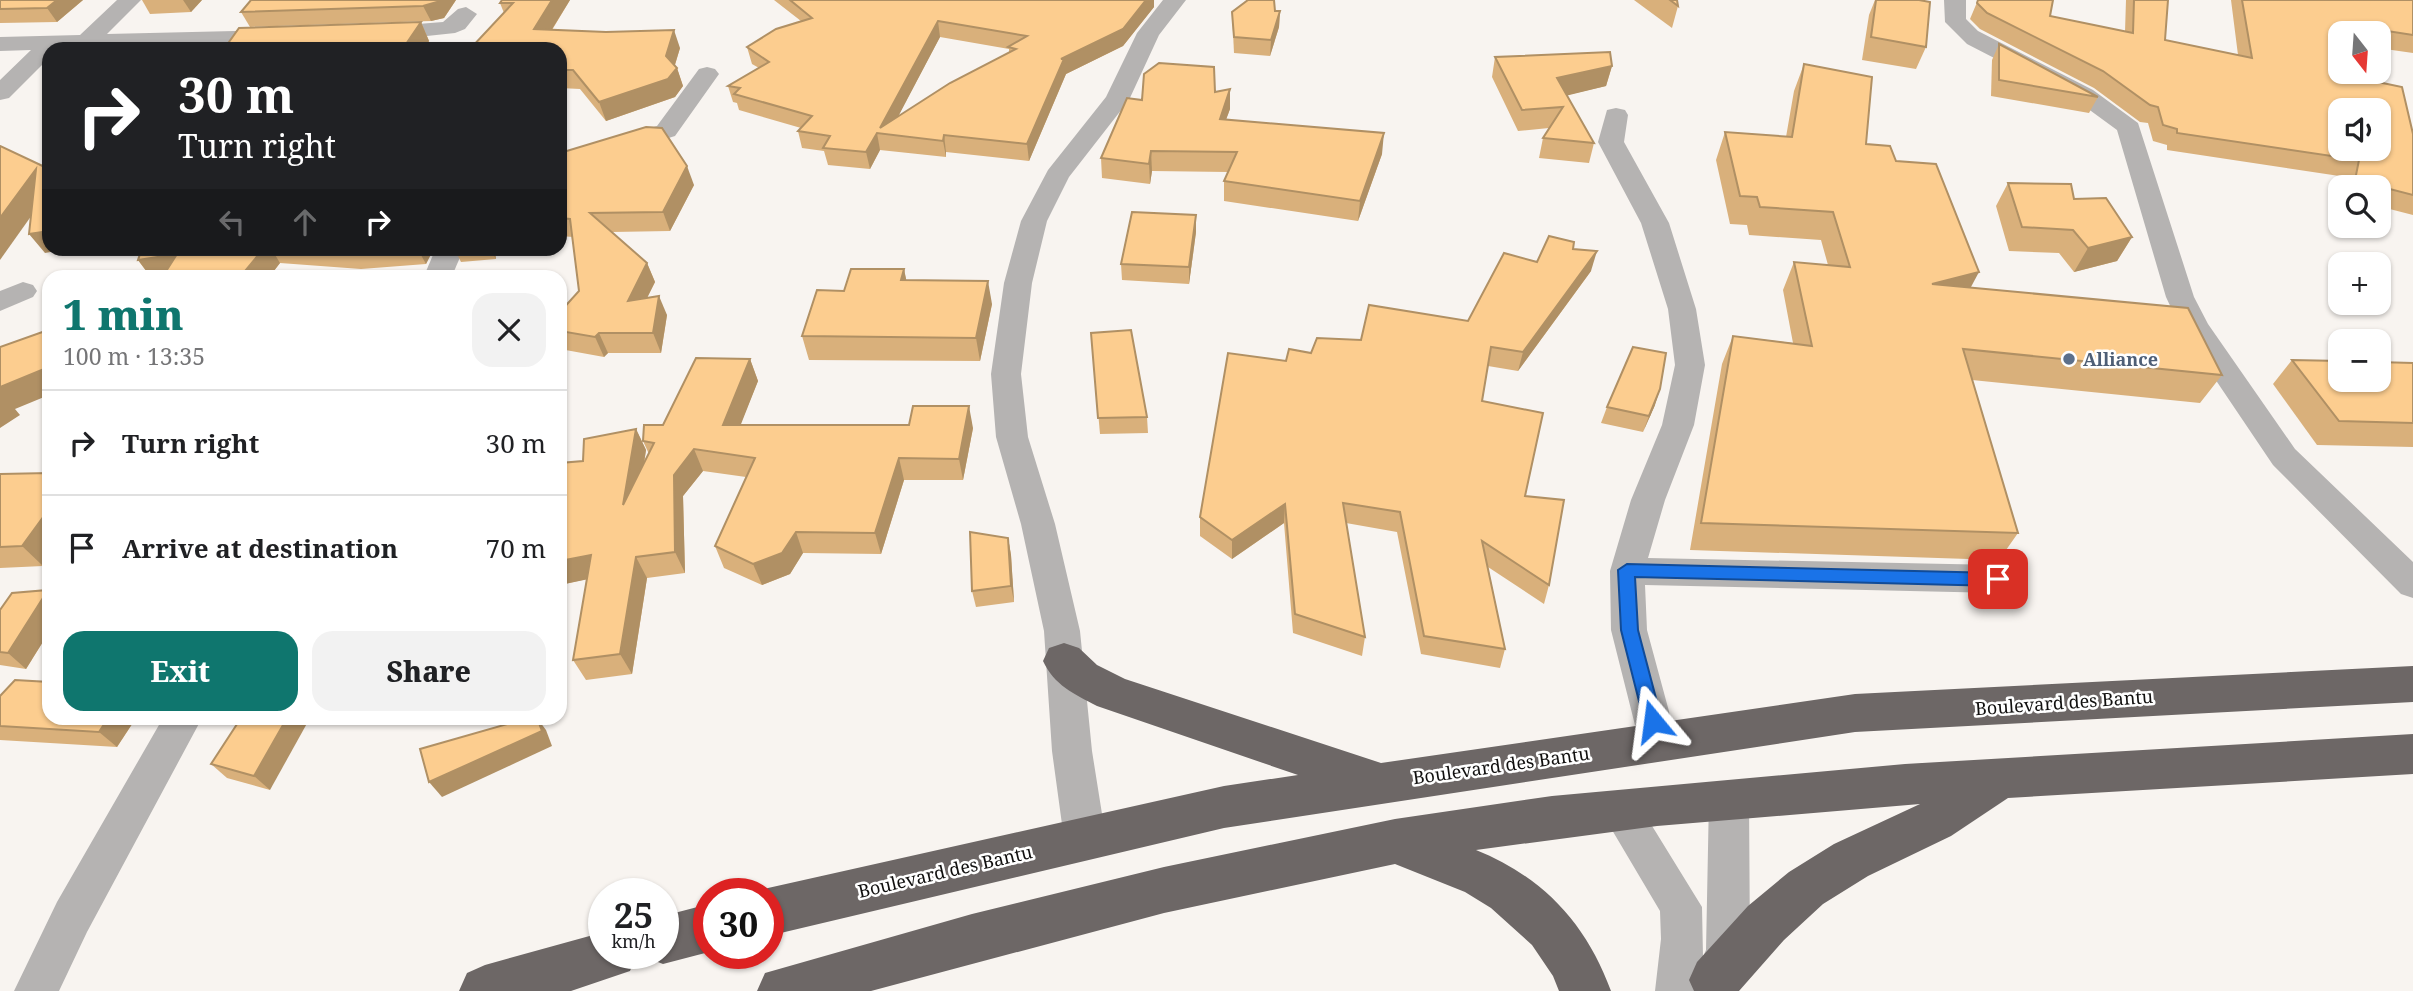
<!DOCTYPE html>
<meta charset="utf-8">
<style>
:root{--surface:#fff;--page:#f2f2f2;--text:#202124;--muted:#757577;--line:#e0e0e0;--accent:#0f766e}
body{margin:0;font-family:"Noto Serif",serif;background:var(--page);color:var(--text);height:100vh;display:flex;flex-direction:column;font-size:26px;white-space:nowrap}
*{box-sizing:border-box;margin:0}
p{font-size:23px;color:var(--muted)}
.icon{flex:none;width:38px;height:38px;fill:none;stroke:currentColor;stroke-width:2;stroke-linecap:round;stroke-linejoin:round}
.map{position:relative;flex:1;overflow:hidden}
.side{position:absolute;left:42px;top:270px;width:525px;height:455px;display:flex;flex-direction:column;background:var(--surface);border-radius:21px;box-shadow:0 2px 5px #0004}
.side>*{flex:none}
.hud{position:absolute;left:42px;top:42px;width:525px;height:214px;border-radius:21px;box-shadow:0 2px 5px #0004;background:#202124;color:#fff;overflow:hidden}
.needle{width:46px;rotate:163deg}
.controls{position:absolute;left:2328px;top:21px;display:grid;gap:14px}
.controls a{display:grid;place-items:center;width:63px;height:63px;border-radius:14px;background:var(--surface);box-shadow:0 2px 5px #0004;font-size:35px}
.speed{position:absolute;left:588px;top:878px;display:flex;gap:14px;font-size:35px;font-weight:700;text-align:center}
.speed>*{display:grid;place-content:center;width:91px;height:91px;border-radius:50%;background:var(--surface);box-shadow:0 2px 5px #0004;line-height:1}
.speed small{font-size:18px;font-weight:400}
.speed .limit{border:10px solid #d22;background:#fff;color:#111}
.pin{position:absolute;display:grid;place-items:center;width:60px;height:60px;color:#fff;margin:-30px;border-radius:14px;box-shadow:0 4px 10px #0006}
.me{position:absolute;width:77px;margin:-38px;rotate:344deg;stroke-linejoin:round;filter:drop-shadow(0 0 5px #0008)}
.turn{display:flex;align-items:center;gap:24px;height:147px;padding:0 21px;font-size:32px}
.turn .icon{width:91px;height:91px;stroke-width:2.5}
.turn b{display:block;font-size:49px;line-height:60px}
.lanes{display:flex;align-items:center;height:66px;padding:0 21px;background:#0003;justify-content:center;gap:35px;direction:ltr}
.lanes .off{opacity:.35}
.round{display:grid;place-items:center;flex:none;width:74px;height:74px;border-radius:21px;background:var(--page)}
.overview{display:flex;align-items:center;justify-content:space-between;height:119px;padding:0 21px}
h1{font-size:42px;font-weight:800;line-height:52px;color:var(--accent)}
.cta{display:flex;gap:14px;margin-top:auto;padding:14px 21px}
.cta a{flex:1;height:80px;border-radius:21px;background:var(--accent);color:#fff;font-size:28px;font-weight:800;line-height:80px;text-align:center}
.cta a+a{background:var(--page);color:var(--text)}
ul{padding:0;list-style:none}
li{display:flex;align-items:center;gap:21px;height:105px;padding:0 21px;border-top:2px solid var(--line)}
li div{flex:1}
li b{display:block;font-size:26px}
li em{font-style:normal}
.map>svg:first-child{display:block}
.lines{fill:none;stroke-linecap:round;stroke-linejoin:round}
.minor{fill:#b5b3b2;fill-rule:evenodd}
.highway{fill:#6d6766;fill-rule:evenodd}
.wall{fill:#d9b07b;fill-rule:evenodd}
.shaded-wall{fill:#b09064}
.building{fill:#fccd8f;stroke:#b09064;stroke-width:2;fill-rule:evenodd}
.route{fill:#1a73e8;stroke:#114b97;stroke-width:2}
.service-dot{fill:#5c6f8a;stroke:#fff;stroke-width:2.5}
.labels{text-anchor:middle;dominant-baseline:central;stroke-width:5;stroke-linejoin:round;paint-order:stroke}
.service-label{font-size:18px;font-weight:bold;fill:#4e5e75;stroke:#fff;text-anchor:start}
.street-label{font-size:18px;fill:#11100f;stroke:#fff}
</style>
<div class="map">
<svg width="2413" height="991" viewBox="0 0 2413 991">
<rect width="100%" height="100%" fill="#f8f4f0"/>
<g class="lines">
<g class="minor">
<polygon points="117,0 141,0 107,34 277,30 288,37 277,44 49,49 49,58 9,98 0,100 0,80 31,50 0,51 0,37 80,35"/>
<polygon points="1163,0 1186,0 1159,35 1129,100 1069,177 1047,221 1032,283 1021,374 1028,437 1055,524 1080,631 1092,751 1106,839 1100,852 1085,858 1070,852 1064,839 1052,751 1044,631 1021,524 996,437 991,374 1004,283 1021,221 1048,170 1106,97 1137,33"/>
<polygon points="1944,0 1966,0 1966,19 1978,31 2093,90 2138,123 2194,297 2208,324 2295,449 2413,562 2413,598 2401,594 2273,465 2180,327 2166,297 2117,130 2076,100 1967,44 1945,22"/>
<polygon points="466,7 477,14 465,29 455,33 380,41 369,34 380,27 443,22 458,9"/>
<polygon points="707,67 715,69 719,74 675,136 560,172 560,156 657,126 699,69"/>
<polygon points="1616,108 1625,110 1628,115 1624,142 1669,223 1696,309 1705,365 1694,425 1665,500 1648,558 1998,565 2010,569 2016,579 2010,589 1998,593 1645,585 1647,630 1677,741 1672,753 1658,758 1644,753 1639,741 1611,630 1610,571 1631,500 1662,425 1675,365 1668,309 1641,223 1598,142 1607,110"/>
<polygon points="436,248 464,248 452,276 424,276"/>
<polygon points="23,282 33,285 37,291 33,297 0,311 0,291"/>
<polygon points="163,718 202,718 87,932 59,991 14,991 57,902"/>
<polygon points="1729,780 1743,785 1749,798 1750,951 1733,991 1655,991 1661,939 1660,911 1599,808 1605,795 1619,790 1633,795 1702,907 1703,957 1706,950 1709,798 1715,785"/>
</g>
<g class="highway">
<path d="M 1064,643 L 1079,648 L 1097,665 L 1125,679 L 1381,763 L 1855,694 L 2413,666 L 2413,702 L 1855,732 L 1224,828 L 768,936 L 768,894 L 753,894 L 768,888 L 1224,786 L 1298,775 L 1097,706 C 1074,694 1054,685 1043,661 L 1049,648 Z"/>
<path d="M 2413,734 L 2413,774 L 2008,798 L 1951,836 L 1868,876 L 1823,904 L 1784,940 L 1739,991 L 1694,991 L 1689,980 L 1697,962 L 1748,906 L 1789,872 L 1834,844 L 1920,804 L 1657,826 L 1476,850 C 1543,877 1586,923 1611,991 L 1559,991 L 1553,976 L 1532,945 L 1491,908 L 1465,892 L 1395,864 L 1164,913 L 871,991 L 757,991 L 765,973 L 972,914 L 1164,867 L 1395,819 L 1552,796 L 1905,764 Z"/>
<polygon points="709,904 709,952 663,964 645,957 644,954 663,954 663,916"/>
<polygon points="604,932 604,954 637,954 630,971 571,991 459,991 467,973 485,965"/>
</g>
</g>
<g class="wall">
<polygon points="0,0 83,0 57,22 0,23"/>
<polygon points="142,0 202,0 191,12 150,14"/>
<polygon points="456,0 444,18 431,21 250,27 241,12"/>
<polygon points="502,0 570,0 552,30 680,48 675,65 677,68 683,86 675,97 606,121 580,89 560,88 560,49 504,13 500,3"/>
<path d="M 774,0 L 1154,0 L 1154,7 L 1123,46 L 1066,74 L 1029,161 L 946,152 L 946,157 L 880,150 L 870,169 L 828,165 L 824,151 L 802,148 L 798,131 L 801,128 L 739,110 L 737,103 L 733,102 L 728,86 L 759,68 L 752,64 L 747,47 L 801,21 ZM 940,37 L 1009,49 L 1009,53 L 898,116 Z"/>
<polygon points="1634,0 1677,0 1678,6 1672,28"/>
<polygon points="1875,0 1919,0 1926,47 1916,69 1862,60 1869,15"/>
<polygon points="1978,0 2125,32 2126,0 2168,0 2165,40 2238,55 2231,0 2413,0 2413,53 2378,48 2378,33 2340,33 2378,82 2413,134 2413,215 2378,206 2378,187 2344,187 2346,177 2167,150 2167,145 2153,141 2148,123 2140,122 2094,88 1980,29 1970,19"/>
<polygon points="1280,11 1279,27 1270,56 1234,53 1232,12"/>
<polygon points="421,22 429,41 424,49 224,49"/>
<polygon points="1999,44 2098,97 2089,113 1991,96 1992,60"/>
<polygon points="1495,57 1612,66 1606,86 1567,95 1594,143 1589,163 1539,158 1543,138 1549,128 1518,131 1492,77"/>
<polygon points="1804,64 1866,144 1896,161 1971,288 2222,375 2200,403 1972,380 2018,533 1999,560 1690,550 1722,364 1733,336 1793,343 1783,290 1794,262 1828,265 1821,240 1749,235 1747,225 1730,224 1716,160 1725,132 1786,137 1794,91"/>
<polygon points="1215,92 1230,109 1226,119 1382,154 1358,221 1224,201 1224,181 1228,172 1152,171 1150,184 1102,178 1101,158"/>
<polygon points="560,153 694,185 670,231 612,232 647,263 655,282 647,298 667,315 661,353 608,353 604,357 560,349 560,312 579,291 573,237 560,236"/>
<polygon points="2008,183 2074,199 2132,237 2117,261 2074,272 2059,253 2009,251 1996,206"/>
<polygon points="1196,232 1189,284 1122,280 1121,264"/>
<polygon points="142,248 434,248 426,264 361,269 280,263 270,276 150,276 138,260"/>
<polygon points="454,248 494,248 496,259 461,262"/>
<polygon points="1573,249 1591,271 1518,371 1488,366 1482,401 1525,496 1549,585 1544,604 1488,567 1505,649 1500,668 1421,654 1397,532 1346,523 1365,637 1362,656 1293,633 1284,523 1232,559 1200,536 1200,517 1286,361 1361,340 1468,321 1537,262"/>
<polygon points="904,269 906,280 992,304 980,361 809,360 802,336 844,291"/>
<polygon points="1091,333 1147,417 1148,433 1100,434"/>
<polygon points="750,359 758,381 740,425 973,428 963,480 904,480 881,554 803,553 790,574 762,585 724,568 715,546 746,477 703,471 683,496 685,573 647,578 632,674 586,680 573,660 587,579 560,585 583,461 636,429 646,450 644,464 649,454 643,441"/>
<polygon points="2292,360 2413,363 2413,447 2317,445 2273,384"/>
<polygon points="1655,405 1643,432 1601,423 1607,407"/>
<polygon points="0,474 43,566 0,568"/>
<polygon points="1008,538 1011,555 1014,602 976,607 972,591"/>
<polygon points="48,590 49,592 49,632 26,669 0,665 0,610"/>
<polygon points="0,696 136,718 117,747 0,740"/>
<polygon points="241,718 270,790 227,778 211,764"/>
</g>
<g class="shaded-wall">
<polygon points="57,0 83,0 57,22 47,8"/>
<polygon points="183,0 202,0 191,12"/>
<polygon points="439,0 456,0 444,18 431,21 423,6"/>
<polygon points="552,0 570,0 541,47 534,29"/>
<polygon points="1146,0 1154,0 1154,7 1123,46 1066,74 1029,161 1027,144 1061,59"/>
<polygon points="1280,11 1279,27 1270,56 1271,40"/>
<polygon points="938,21 940,37 889,134 880,128"/>
<polygon points="421,22 429,41 424,49 405,49 404,47"/>
<polygon points="674,30 680,48 672,74 677,68 683,86 675,97 606,121 599,102 666,56"/>
<polygon points="1612,66 1606,86 1553,99 1557,78"/>
<polygon points="1230,89 1230,109 1219,139 1220,119"/>
<polygon points="877,133 880,150 870,169 866,152"/>
<polygon points="1384,133 1382,154 1358,221 1360,201"/>
<polygon points="944,135 946,152 946,157 943,141"/>
<polygon points="1151,151 1152,171 1150,184 1149,164"/>
<polygon points="687,166 694,185 670,231 663,212"/>
<polygon points="36,169 49,191 0,260 0,218"/>
<polygon points="1196,215 1196,232 1189,284 1189,267"/>
<polygon points="49,231 49,248 73,248 45,253 29,234"/>
<polygon points="2132,237 2117,261 2074,272 2088,248"/>
<polygon points="264,248 271,248 280,263 270,276 241,276"/>
<polygon points="417,248 434,248 426,264"/>
<polygon points="490,248 494,248 496,259"/>
<polygon points="1597,251 1591,271 1518,371 1523,352"/>
<polygon points="177,254 173,276 150,276 138,260"/>
<polygon points="647,263 655,282 636,320 628,301"/>
<polygon points="904,269 909,293 901,280"/>
<polygon points="1979,272 1964,300 1932,284"/>
<polygon points="988,281 992,304 980,361 976,338"/>
<polygon points="659,296 667,315 661,353 653,333"/>
<polygon points="599,333 608,353 604,357 595,337"/>
<polygon points="750,359 758,381 732,447 723,425"/>
<polygon points="49,367 49,395 15,409 20,415 0,428 0,387"/>
<polygon points="1660,389 1655,405 1643,432 1649,416"/>
<polygon points="969,406 973,428 963,480 959,459"/>
<polygon points="636,429 646,450 634,526 623,505"/>
<polygon points="694,449 703,471 683,496 685,573 675,552 674,475"/>
<polygon points="899,458 904,480 881,554 875,533"/>
<polygon points="1285,504 1284,523 1232,559 1232,540"/>
<polygon points="49,509 49,557 43,566 22,546"/>
<polygon points="796,532 803,553 790,574 762,585 753,564"/>
<polygon points="1008,538 1011,555 1014,602 1011,586"/>
<polygon points="591,555 603,576 560,585 560,561"/>
<polygon points="636,557 647,578 632,674 620,654"/>
<polygon points="48,590 49,592 49,632 26,669 8,653"/>
<polygon points="108,718 136,718 117,747 99,732"/>
<polygon points="287,718 310,718 270,790 254,776"/>
<polygon points="537,718 546,730 552,746 442,797 429,782"/>
</g>
<g class="building">
<polygon points="0,0 57,0 47,8 0,9"/>
<polygon points="251,0 439,0 437,2 423,6 241,12"/>
<polygon points="502,0 552,0 534,29 606,32 674,30 666,56 677,68 668,79 599,102 573,70 560,70 560,49 470,49 513,3 500,3"/>
<path d="M 790,0 L 1146,0 L 1123,29 L 1061,59 L 1064,59 L 1027,144 L 944,135 L 943,141 L 877,133 L 866,152 L 823,148 L 830,136 L 798,131 L 812,116 L 734,94 L 740,88 L 728,86 L 769,62 L 747,47 L 776,29 L 812,18 ZM 938,21 L 1027,36 L 1008,47 L 1016,49 L 950,83 L 880,128 Z"/>
<polygon points="1248,0 1274,0 1275,11 1280,11 1271,40 1234,37 1232,12"/>
<polygon points="1670,0 1677,0 1678,6"/>
<polygon points="1876,0 1919,0 1930,2 1926,47 1871,37"/>
<path d="M 1978,0 L 2053,0 L 2050,16 L 2133,33 L 2134,0 L 2168,0 L 2165,40 L 2252,58 L 2242,0 L 2413,0 L 2413,35 L 2355,26 L 2357,33 L 2340,33 L 2340,72 L 2373,72 L 2378,82 L 2402,87 L 2413,134 L 2413,195 L 2355,180 L 2359,160 L 2177,133 L 2177,129 L 2163,125 L 2158,107 L 2150,105 L 2103,71 L 1987,13 L 1977,3 ZM 2340,110 L 2378,110 L 2378,149 L 2340,149 Z"/>
<polygon points="421,22 404,47 332,49 224,49 239,28"/>
<polygon points="1999,44 2098,97 1999,80"/>
<polygon points="1610,52 1612,66 1557,78 1594,143 1543,138 1563,107 1522,110 1495,57"/>
<polygon points="1159,63 1214,67 1215,92 1230,89 1220,119 1384,133 1360,201 1224,181 1237,152 1151,151 1149,164 1101,158 1127,98 1142,100 1144,74"/>
<polygon points="1804,64 1872,77 1866,144 1890,146 1896,161 1936,164 1979,272 1932,284 2188,308 2222,375 1963,349 2018,533 1701,523 1733,336 1812,346 1794,262 1850,267 1833,212 1760,207 1757,197 1740,196 1725,132 1792,137"/>
<polygon points="646,127 662,128 687,166 663,212 590,213 647,263 628,301 659,296 653,333 599,333 595,337 560,331 560,312 579,291 570,219 560,218 560,153"/>
<polygon points="0,146 49,169 49,231 29,234 36,169 0,218"/>
<polygon points="2008,183 2071,184 2074,199 2106,198 2132,237 2088,248 2073,230 2022,227"/>
<polygon points="1132,212 1196,215 1189,267 1121,264"/>
<polygon points="1549,236 1574,242 1573,249 1597,251 1523,352 1491,347 1482,401 1543,413 1525,496 1564,500 1549,585 1482,541 1505,649 1424,636 1400,512 1343,503 1365,637 1295,614 1285,504 1232,540 1200,517 1228,353 1286,361 1289,349 1311,353 1317,338 1361,340 1369,305 1468,321 1504,253 1537,262"/>
<polygon points="142,248 264,248 241,276 163,276 177,254 138,260"/>
<polygon points="330,248 368,248 349,250"/>
<polygon points="851,269 904,269 901,280 988,281 976,338 802,336 817,290 844,291"/>
<polygon points="48,330 49,332 49,367 0,387 0,347"/>
<polygon points="1131,330 1147,417 1098,418 1091,333"/>
<polygon points="1633,347 1666,353 1660,389 1649,416 1607,407"/>
<polygon points="696,358 750,359 723,425 909,425 913,406 969,406 959,459 899,458 875,533 796,532 782,553 753,564 715,546 755,458 694,449 674,475 675,552 636,557 620,654 573,660 591,555 560,561 560,463 583,461 584,439 636,429 623,505 654,443 643,441 644,425 663,425"/>
<polygon points="2292,360 2340,361 2340,380 2378,380 2378,362 2413,363 2413,423 2339,421"/>
<polygon points="49,473 49,509 22,546 0,547 0,474"/>
<polygon points="970,532 1008,538 1011,586 972,591"/>
<polygon points="48,590 8,653 0,652 0,610 12,593"/>
<polygon points="15,680 49,682 49,718 108,718 99,732 0,726 0,696"/>
<polygon points="241,718 287,718 254,776 211,764"/>
<polygon points="528,718 537,718 542,731 429,782 420,749"/>
</g>
<polygon class="route" points="1627,564 1998,573 2007,579 1998,586 1635,577 1638,630 1662,721 1659,727 1646,727 1644,721 1621,630 1618,570"/>
<circle class="service-dot" cx="2069" cy="359" r="7"/>
<g class="labels">
<g class="service-label">
<text x="2083" y="359">Alliance</text>
</g>
<g class="street-label">
<text transform="translate(2064 702) rotate(-4)">Boulevard des Bantu</text>
<text transform="translate(1501 765) rotate(-8)">Boulevard des Bantu</text>
<text transform="translate(945 871) rotate(-13)">Boulevard des Bantu</text>
</g>
</g>
</svg>
<div class="controls">
<a><svg class="needle" viewBox="-14 -14 28 28"><path d="M0-13l5 13h-10z" fill="#e53935"/><path d="M0 13l5-13h-10z" fill="#757577"/></svg></a>
<a><svg class="icon" aria-label="sound" viewBox="0 0 24 24"><path d="M4 9h4l5-4v14l-5-4H4zM17 9q2 3 0 6"/></svg></a>
<a><svg class="icon" aria-label="search" viewBox="0 0 24 24"><circle cx="10" cy="10" r="6"/><path d="M15 15l6 6"/></svg></a>
<a>+</a>
<a>−</a>
</div>
<div class="speed"><div>25<small>km/h</small></div><div class="limit">30</div></div>
<div class="pin" style="left:1998px;top:579px;background:#d93025"><svg class="icon" aria-label="arrive" viewBox="0 0 24 24"><path d="M6 21V4h12l-3 4 3 4H6"/></svg></div>
<svg class="me" style="left:1653px;top:721px" viewBox="-20 -20 40 40"><path d="M0-17L14 15 0 8-14 15z" fill="#1a73e8" stroke="#fff" stroke-width="4"/></svg>
<div class="hud">
<div class="turn"><svg class="icon" aria-label="right" viewBox="0 0 24 24"><path d="M7 20v-9h11M14 6l5 5-5 5"/></svg><div><b>30 m</b>Turn right</div></div>
<div class="lanes"><svg class="icon off" aria-label="left" viewBox="0 0 24 24"><path d="M17 20v-9H6M10 6l-5 5 5 5"/></svg><svg class="icon off" aria-label="ahead" viewBox="0 0 24 24"><path d="M12 20V5M6 11l6-6 6 6"/></svg><svg class="icon" aria-label="right" viewBox="0 0 24 24"><path d="M7 20v-9h11M14 6l5 5-5 5"/></svg></div>
</div>
<section class="side">
<div class="overview"><div><h1>1 min</h1><p>100 m · 13:35</p></div><a class="round"><svg class="icon" aria-label="close" viewBox="0 0 24 24"><path d="M6 6l12 12M18 6L6 18"/></svg></a></div>
<ul>
<li><svg class="icon" aria-label="right" viewBox="0 0 24 24"><path d="M7 20v-9h11M14 6l5 5-5 5"/></svg><div><b>Turn right</b></div><em>30 m</em></li>
<li><svg class="icon" aria-label="arrive" viewBox="0 0 24 24"><path d="M6 21V4h12l-3 4 3 4H6"/></svg><div><b>Arrive at destination</b></div><em>70 m</em></li>
</ul>
<div class="cta"><a>Exit</a><a>Share</a></div>
</section>
</div>
